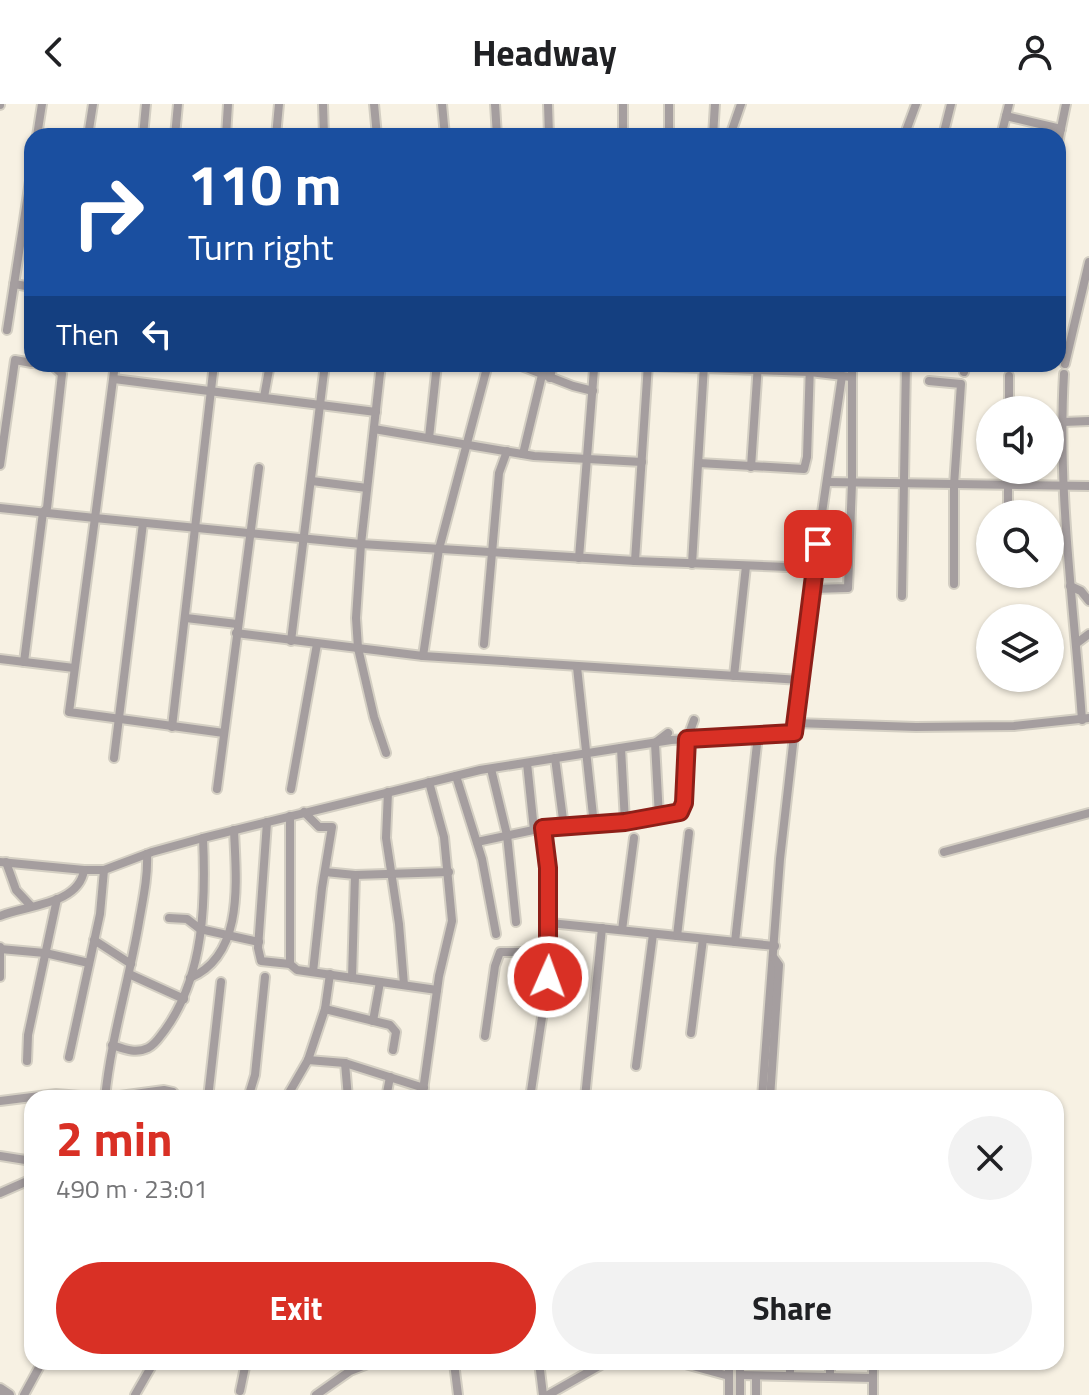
<!DOCTYPE html>
<meta charset="utf-8">
<style>
:root{--surface:#fff;--page:#f2f2f2;--text:#202124;--muted:#757577;--accent:#d93025}
body{margin:0;font-family:"Titillium Web",sans-serif;background:var(--page);color:var(--text);height:100vh;display:flex;flex-direction:column;font-size:30px;white-space:nowrap}
*{box-sizing:border-box;margin:0}
p{font-size:26px;color:var(--muted)}
.icon{flex:none;width:44px;height:44px;fill:none;stroke:currentColor;stroke-width:2;stroke-linecap:round;stroke-linejoin:round}
.map{position:relative;flex:1;overflow:hidden}
.panel{position:absolute;left:24px;top:986px;width:1040px;height:280px;display:flex;flex-direction:column;background:var(--surface);border-radius:24px;box-shadow:0 2px 6px #0004}
.panel>*{flex:none}
.top-card{position:absolute;left:24px;top:24px;width:1042px;height:244px;border-radius:24px;box-shadow:0 2px 6px #0004;background:#1a4fa0;color:#fff;overflow:hidden}
.tools{position:absolute;left:976px;top:292px;display:grid;gap:16px}
.tools a{display:grid;place-items:center;width:88px;height:88px;border-radius:50%;background:var(--surface);box-shadow:0 2px 6px #0004;font-size:40px}
.pin{position:absolute;display:grid;place-items:center;width:68px;height:68px;color:#fff;margin:-34px;border-radius:16px;box-shadow:0 4px 12px #0006}
.me{position:absolute;width:88px;margin:-44px;rotate:2deg;stroke-linejoin:round;filter:drop-shadow(0 0 6px #0008)}
.turn{display:flex;align-items:center;gap:28px;height:168px;padding:0 32px;font-size:36px}
.turn .icon{width:104px;height:104px;stroke-width:2.5}
.turn b{display:block;font-size:56px;line-height:68px}
.then{display:flex;align-items:center;height:76px;padding:0 32px;background:#0003;gap:16px;font-size:30px}
.round{display:grid;place-items:center;flex:none;width:84px;height:84px;border-radius:42px;background:var(--page)}
.summary{display:flex;align-items:center;justify-content:space-between;height:136px;padding:0 32px}
h1{font-size:48px;font-weight:700;line-height:60px;color:var(--accent)}
.primary-button{display:flex;gap:16px;margin-top:auto;padding:16px 32px}
.primary-button a{flex:1;height:92px;border-radius:48px;background:var(--accent);color:#fff;font-size:32px;font-weight:700;line-height:92px;text-align:center}
.primary-button a+a{background:var(--page);color:var(--text)}
header{display:flex;justify-content:space-between;align-items:center;height:104px;padding:0 32px;background:var(--surface);font-size:36px;font-weight:700}
.map>svg:first-child{display:block}
.lines{fill:none;stroke-linecap:round;stroke-linejoin:round}
.minor-casing{stroke:#d4cfc3;stroke-width:12}
.tertiary-casing{stroke:#d4cfc3;stroke-width:14}
.minor{stroke:#a59e9f;stroke-width:8}
.tertiary{stroke:#a59e9f;stroke-width:10}
.route-casing{stroke:#8d1f18;stroke-width:20}
.route{stroke:#d93025;stroke-width:14}
</style>
<header><svg class="icon" aria-label="back" viewBox="0 0 24 24"><path d="M15 5l-7 7 7 7"/></svg>Headway<svg class="icon" aria-label="person" viewBox="0 0 24 24"><circle cx="12" cy="8" r="4"/><path d="M4 21q1-7 8-7t8 7"/></svg></header>
<div class="map">
<svg width="1089" height="1291" viewBox="0 0 1089 1291">
<rect width="100%" height="100%" fill="#f7f1e3"/>
<g class="lines">
<g class="minor-casing">
<g id="minor">
<polyline points="323,0 324,32"/>
<polyline points="374,0 377,32"/>
<polyline points="442,0 445,32"/>
<polyline points="495,0 497,32"/>
<polyline points="548,0 549,32"/>
<polyline points="623,0 623,32"/>
<polyline points="669,0 669,32"/>
<polyline points="0,1 0,0"/>
<polyline points="1006,12 1061,25"/>
<polyline points="906,27 916,0"/>
<polyline points="37,32 42,0"/>
<polyline points="88,32 93,0"/>
<polyline points="143,32 146,0"/>
<polyline points="175,32 178,0"/>
<polyline points="226,32 228,0"/>
<polyline points="276,32 279,0"/>
<polyline points="713,32 715,0"/>
<polyline points="730,32 741,0"/>
<polyline points="943,32 951,0"/>
<polyline points="1001,32 1009,0"/>
<polyline points="1058,39 1066,0"/>
<polyline points="1058,149 1060,149"/>
<polyline points="14,180 32,183"/>
<polyline points="7,226 32,64"/>
<polyline points="381,260 361,440 356,514 358,544 374,613 386,649"/>
<polyline points="516,260 573,282 593,287"/>
<polyline points="1065,260 1089,158"/>
<polyline points="964,268 966,260"/>
<path d="M 1064,270 C 1057,387 1074,501 1082,616"/>
<polyline points="550,274 553,260"/>
<polyline points="114,275 376,308"/>
<polyline points="929,277 961,280 954,381 954,480"/>
<polyline points="264,293 270,260"/>
<polyline points="1009,306 1009,272"/>
<polyline points="1063,318 1089,317"/>
<polyline points="374,325 534,352 642,358"/>
<polyline points="429,334 437,260"/>
<polyline points="523,350 542,271"/>
<polyline points="699,359 804,365 807,353 810,260"/>
<polyline points="0,361 15,256 32,259"/>
<polyline points="751,363 758,260"/>
<polyline points="312,377 367,384"/>
<polyline points="827,378 1089,382"/>
<polyline points="0,404 95,414 115,260"/>
<polyline points="1008,410 1008,366"/>
<polyline points="579,454 594,265 598,260 810,268 851,273"/>
<polyline points="635,457 648,260"/>
<polyline points="692,460 704,261"/>
<polyline points="1070,482 1081,487 1089,497"/>
<polyline points="811,485 848,484 852,379 852,260"/>
<polyline points="902,492 906,260"/>
<polyline points="186,514 237,520"/>
<polyline points="236,529 423,552 800,576"/>
<polyline points="291,537 325,260"/>
<polyline points="1077,539 1089,530"/>
<polyline points="484,540 499,369 507,347"/>
<polyline points="423,552 439,445 488,260"/>
<polyline points="0,555 74,564"/>
<polyline points="24,558 43,408 47,404 62,270 53,262 38,260"/>
<polyline points="577,563 594,721"/>
<polyline points="734,572 746,462"/>
<polyline points="795,619 916,623 1014,622 1089,614"/>
<polyline points="172,623 214,260"/>
<polyline points="224,629 69,608 95,414 361,440 635,457 814,464"/>
<polyline points="621,644 625,718"/>
<polyline points="114,654 143,419"/>
<polyline points="555,654 564,723"/>
<polyline points="527,659 534,726"/>
<polyline points="491,665 507,731 516,818"/>
<polyline points="456,672 482,755 496,830"/>
<polyline points="217,685 259,364"/>
<polyline points="291,685 317,540"/>
<polyline points="388,688 386,734 399,820 404,881"/>
<polyline points="304,708 319,723 332,723 322,784 313,868"/>
<polyline points="659,713 655,639 668,629"/>
<polyline points="267,718 258,844 261,857 290,860 297,866 437,886"/>
<polyline points="477,738 543,724 625,718 680,708 684,699 687,635 694,616"/>
<polyline points="944,748 1089,709"/>
<polyline points="0,758 84,766 104,766 152,748 203,734 480,666 671,636 794,629"/>
<polyline points="6,758 16,786 31,802"/>
<polyline points="325,768 355,771 449,768"/>
<path d="M 0,812 C 26,801 79,801 84,766"/>
<polyline points="169,814 187,815 200,825 259,838"/>
<polyline points="550,819 775,842"/>
<polyline points="622,826 634,734"/>
<polyline points="677,832 689,729"/>
<polyline points="94,836 131,860"/>
<polyline points="735,838 758,631"/>
<polyline points="0,843 0,873"/>
<polyline points="0,845 45,849 89,859"/>
<polyline points="290,860 290,712"/>
<polyline points="129,870 184,895"/>
<path d="M 190,874 C 245,851 236,775 234,726"/>
<polyline points="352,874 355,771"/>
<polyline points="325,905 390,921 396,928 393,946"/>
<polyline points="373,917 380,878"/>
<polyline points="691,929 703,835"/>
<polyline points="485,932 495,862 500,848 549,848"/>
<path d="M 112,941 C 124,945 136,950 148,944 C 156,940 160,932 165,926 C 204,872 206,798 203,734"/>
<polyline points="69,953 100,810 104,766"/>
<polyline points="308,956 345,959 424,984"/>
<polyline points="27,957 28,931 57,795"/>
<polyline points="345,959 348,994"/>
<polyline points="636,962 653,830"/>
<path d="M 105,994 C 111,934 129,877 139,818 C 143,795 148,773 147,750"/>
<polyline points="208,994 221,878"/>
<polyline points="248,994 255,971 265,873"/>
<polyline points="286,994 308,956 325,905 330,870"/>
<polyline points="386,994 390,973"/>
<polyline points="422,994 439,872 452,817 444,733 429,678"/>
<polyline points="530,994 548,873 548,764 543,724"/>
<polyline points="585,994 602,824"/>
<polyline points="762,994 780,755 810,491 842,272"/>
<polyline points="770,994 779,861 774,854"/>
<polyline points="0,997 56,990 105,994 164,986 173,988 178,994"/>
<polyline points="0,1052 32,1057"/>
<polyline points="0,1089 32,1075"/>
<polyline points="539,1258 543,1291"/>
<polyline points="678,1258 729,1272"/>
<polyline points="740,1258 740,1291"/>
<polyline points="790,1258 790,1272"/>
<polyline points="830,1258 830,1273"/>
<polyline points="873,1258 873,1291"/>
<polyline points="454,1259 458,1291"/>
<polyline points="740,1271 873,1274"/>
<polyline points="756,1272 756,1291"/>
<polyline points="240,1287 246,1258"/>
<polyline points="24,1291 42,1258"/>
<polyline points="135,1291 154,1258"/>
<polyline points="316,1291 350,1267 373,1258"/>
<polyline points="548,1291 606,1258"/>
<polyline points="729,1291 729,1258"/>
</g>
</g>
<g class="tertiary-casing">
<polyline id="tertiary" points="0,1285 9,1291"/>
</g>
<use href="#minor" class="minor"/>
<use href="#tertiary" class="tertiary"/>
</g>
<g class="lines">
<g class="route-casing">
<polyline id="route" points="548,873 548,764 543,724 625,718 680,708 684,699 687,635 794,629 818,440"/>
</g>
<use href="#route" class="route"/>
</g>
</svg>
<div class="tools">
<a><svg class="icon" aria-label="sound" viewBox="0 0 24 24"><path d="M4 9h4l5-4v14l-5-4H4zM17 9q2 3 0 6"/></svg></a>
<a><svg class="icon" aria-label="search" viewBox="0 0 24 24"><circle cx="10" cy="10" r="6"/><path d="M15 15l6 6"/></svg></a>
<a><svg class="icon" aria-label="layers" viewBox="0 0 24 24"><path d="M12 4l9 5-9 5-9-5zM3 14l9 5 9-5"/></svg></a>
</div>
<div class="pin" style="left:818px;top:440px;background:#d93025"><svg class="icon" aria-label="arrive" viewBox="0 0 24 24"><path d="M6 21V4h12l-3 4 3 4H6"/></svg></div>
<svg class="me" style="left:548px;top:873px" viewBox="-20 -20 40 40"><circle r="17" fill="#d93025" stroke="#fff" stroke-width="3"/><path d="M0-11L8 9 0 5-8 9z" fill="#fff"/></svg>
<div class="top-card">
<div class="turn"><svg class="icon" aria-label="right" viewBox="0 0 24 24"><path d="M7 20v-9h11M14 6l5 5-5 5"/></svg><div><b>110 m</b>Turn right</div></div>
<div class="then">Then<svg class="icon" aria-label="left" viewBox="0 0 24 24"><path d="M17 20v-9H6M10 6l-5 5 5 5"/></svg></div>
</div>
<section class="panel">
<div class="summary"><div><h1>2 min</h1><p>490 m · 23:01</p></div><a class="round"><svg class="icon" aria-label="close" viewBox="0 0 24 24"><path d="M6 6l12 12M18 6L6 18"/></svg></a></div>
<div class="primary-button"><a>Exit</a><a>Share</a></div>
</section>
</div>
